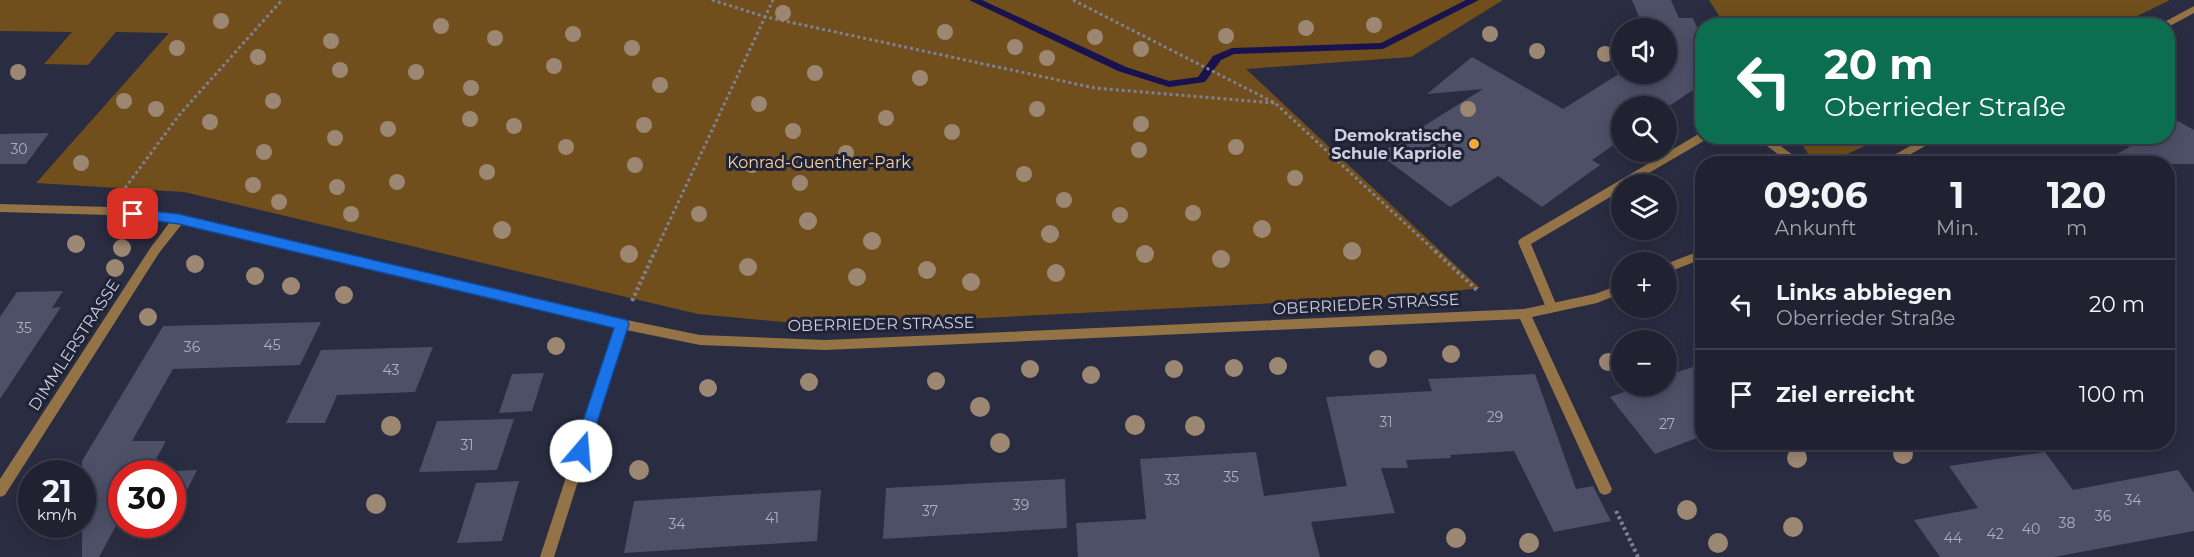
<!DOCTYPE html>
<html lang="de">
<meta charset="utf-8">
<style>
:root{--surface:#202131;--page:#282939;--text:#f1f3f6;--muted:#a2a3ab;--line:#3d3e4d}
body{margin:0;font-family:Montserrat,sans-serif;background:var(--page);color:var(--text);height:100vh;display:flex;flex-direction:column;font-size:22px;white-space:nowrap}
*{box-sizing:border-box;margin:0}
p{font-size:20px;color:var(--muted)}
.icon{flex:none;width:33px;height:33px;fill:none;stroke:currentColor;stroke-width:2;stroke-linecap:round;stroke-linejoin:round}
.map{position:relative;flex:1;overflow:hidden}
.side{position:absolute;left:1695px;top:156px;width:480px;height:294px;display:flex;flex-direction:column;background:var(--surface);border-radius:24px;box-shadow:0 3px 15px #0003,0 0 0 2px var(--line)}
.side>*{flex:none}
.banner{position:absolute;left:1695px;top:18px;width:480px;height:126px;border-radius:24px;box-shadow:0 3px 15px #0003,0 0 0 2px var(--line);background:#0b6e4f;color:#fff;overflow:hidden}
.controls{position:absolute;left:1611px;top:18px;display:grid;gap:12px}
.controls a{display:grid;place-items:center;width:66px;height:66px;border-radius:50%;background:var(--surface);box-shadow:0 3px 15px #0003,0 0 0 2px var(--line);font-size:30px}
.speed{position:absolute;left:18px;top:460px;display:flex;gap:12px;font-size:30px;font-weight:700;text-align:center}
.speed>*{display:grid;place-content:center;width:78px;height:78px;border-radius:50%;background:var(--surface);box-shadow:0 3px 15px #0003,0 0 0 2px var(--line);line-height:1}
.speed small{font-size:15px;font-weight:400}
.speed .limit{border:9px solid #d22;background:#fff;color:#111}
.pin{position:absolute;display:grid;place-items:center;width:51px;height:51px;color:#fff;margin:-26px;border-radius:12px;box-shadow:0 3px 9px #0006}
.me{position:absolute;width:66px;margin:-33px;rotate:18deg;stroke-linejoin:round;filter:drop-shadow(0 0 4px #0008)}
.turn{display:flex;align-items:center;gap:21px;height:126px;padding:0 30px;font-size:27px}
.turn .icon{width:78px;height:78px;stroke-width:2.5}
.turn b{display:block;font-size:42px;line-height:51px}
.eta{display:flex;justify-content:space-evenly;align-items:center;height:102px;text-align:center}
.eta b{font-size:36px;font-weight:700;line-height:42px}
ul{padding:0;list-style:none}
li{display:flex;align-items:center;gap:18px;height:90px;padding:0 30px;border-top:2px solid var(--line)}
li div{flex:1}
li b{display:block;font-size:22px}
li em{font-style:normal}
.map>svg:first-child{display:block}
.green{fill:#704f1c}
.lines{fill:none;stroke-linecap:round;stroke-linejoin:round}
.stream{fill:#18124e;fill-rule:evenodd}
.building{fill:#4d5067}
.path-far1{stroke:#7f8192;stroke-width:3;stroke-dasharray:3 3;stroke-linecap:butt}
.path{stroke:#7f8192;stroke-width:4;stroke-dasharray:3 3;stroke-linecap:butt}
.service{fill:#947346;fill-rule:evenodd}
.minor{fill:#947346;fill-rule:evenodd}
.tree{fill:#9c8773}
.route{fill:#1a73e8;stroke:#114b97;stroke-width:1.5}
.poi-dot{fill:#eea83c;stroke:#202236;stroke-width:2}
.labels{text-anchor:middle;dominant-baseline:central;stroke-width:6;stroke-linejoin:round;paint-order:stroke}
.number-label{font-size:14px;fill:#aeb0c0}
.poi-label{font-size:16px;font-weight:bold;fill:#ced0de;stroke:#202236;text-anchor:end}
.park-label{font-size:16px;fill:#f9d19c;stroke:#202236}
.street-label{font-size:16px;fill:#ced0de;stroke:#202236}
</style>
<div class="map">
<svg width="2194" height="557" viewBox="0 0 2194 557">
<rect width="100%" height="100%" fill="#2a2c41"/>
<g class="green">
<polygon points="0,0 1503,0 1411,57 1246,69 1480,288 1412,296 825,326 698,314 184,192 36,183 169,33 116,32 88,65 44,64 72,32 0,31"/>
<polygon points="1709,0 2170,0 2117,26 1725,25"/>
<polygon points="1797,137 1884,137 1828,163 1814,163"/>
</g>
<g class="lines">
<polygon class="stream" points="969,0 982,0 1126,67 1169,81 1198,77 1213,56 1232,48 1381,43 1466,0 1479,0 1383,49 1234,54 1221,60 1205,82 1169,87 1118,71"/>
</g>
<g class="building">
<polygon points="1632,0 1671,0 1679,18 1693,18 1702,38 1702,84 1666,108 1622,106 1622,139 1592,160 1600,165 1542,207 1498,176 1450,207 1379,154 1483,89 1427,94 1472,57 1563,109 1622,72 1666,74 1666,28 1644,28"/>
<polygon points="2178,121 2194,130 2194,164 2099,164 2149,136 2168,136 2168,126"/>
<polygon points="49,133 26,164 0,164 0,134"/>
<polygon points="63,291 52,308 61,307 0,399 0,317 17,292"/>
<polygon points="321,322 300,365 173,369 132,441 166,441 149,472 197,470 180,504 172,505 172,474 122,474 122,515 99,557 82,557 82,461 163,326"/>
<polygon points="433,347 415,392 337,395 325,423 286,423 321,350"/>
<polygon points="1702,364 1702,436 1655,454 1610,397 1641,386 1666,386 1666,376"/>
<polygon points="544,373 532,411 499,413 512,374"/>
<polygon points="1535,374 1576,489 1593,486 1611,521 1554,532 1514,451 1450,455 1451,458 1406,460 1408,468 1381,468 1395,513 1311,522 1320,557 1078,557 1076,523 1146,519 1140,459 1256,452 1264,496 1347,486 1326,397 1432,391 1428,379"/>
<polygon points="514,419 497,470 419,472 437,421"/>
<polygon points="2045,452 2073,490 2178,470 2194,493 2194,531 2054,557 1940,557 1914,520 1978,508 1949,466"/>
<polygon points="1065,479 1067,528 883,539 886,488"/>
<polygon points="519,481 502,541 457,543 476,483"/>
<polygon points="821,490 817,541 624,553 634,501"/>
</g>
<g class="lines">
<g class="path-far1">
<polyline points="712,0 766,17 1095,88 1275,103"/>
<polyline points="1073,0 1275,103 1436,252"/>
<polyline points="125,188 180,114 282,0"/>
<polyline points="655,252 773,0"/>
</g>
<g class="path">
<polyline points="1435,251 1478,291"/>
<polyline points="632,301 655,251"/>
<polyline points="1616,511 1638,557"/>
</g>
<g class="service">
<polygon points="1702,132 1702,136 1708,136 1707,139 1630,184 1622,184 1622,190 1531,244 1558,309 1556,312 1548,312 1518,242 1520,239"/>
<polygon points="1754,136 1767,136 1805,164 1791,164"/>
</g>
<g class="minor">
<polygon points="2194,6 2194,13 2168,27 2168,26 2157,26"/>
<polygon points="1928,136 1943,136 1893,164 1878,164"/>
<polygon points="0,204 110,207 179,215 622,319 700,335 825,340 1524,309 1595,294 1622,284 1622,293 1597,303 1532,317 1612,489 1610,493 1605,495 1600,493 1520,319 825,350 700,345 626,330 554,557 540,557 615,327 182,224 159,253 5,495 0,497 0,479 151,247 170,222 110,215 0,212"/>
<polygon points="1702,250 1702,259 1666,273 1666,264"/>
</g>
</g>
<g class="tree">
<circle cx="783" cy="13" r="8"/>
<circle cx="221" cy="21" r="8"/>
<circle cx="1374" cy="25" r="8"/>
<circle cx="441" cy="26" r="8"/>
<circle cx="1306" cy="28" r="8"/>
<circle cx="945" cy="32" r="8"/>
<circle cx="573" cy="34" r="8"/>
<circle cx="1490" cy="34" r="8"/>
<circle cx="1226" cy="36" r="8"/>
<circle cx="1095" cy="37" r="8"/>
<circle cx="495" cy="38" r="8"/>
<circle cx="331" cy="41" r="8"/>
<circle cx="1015" cy="47" r="8"/>
<circle cx="177" cy="48" r="8"/>
<circle cx="632" cy="48" r="8"/>
<circle cx="1141" cy="49" r="8"/>
<circle cx="1537" cy="51" r="8"/>
<circle cx="1605" cy="54" r="8"/>
<circle cx="258" cy="57" r="8"/>
<circle cx="1047" cy="58" r="8"/>
<circle cx="554" cy="66" r="8"/>
<circle cx="340" cy="70" r="8"/>
<circle cx="18" cy="72" r="8"/>
<circle cx="416" cy="72" r="8"/>
<circle cx="815" cy="73" r="8"/>
<circle cx="920" cy="78" r="8"/>
<circle cx="660" cy="85" r="8"/>
<circle cx="471" cy="88" r="8"/>
<circle cx="124" cy="101" r="8"/>
<circle cx="273" cy="101" r="8"/>
<circle cx="759" cy="104" r="8"/>
<circle cx="156" cy="109" r="8"/>
<circle cx="1037" cy="109" r="8"/>
<circle cx="1468" cy="109" r="8"/>
<circle cx="886" cy="118" r="8"/>
<circle cx="470" cy="119" r="8"/>
<circle cx="210" cy="122" r="8"/>
<circle cx="1141" cy="124" r="8"/>
<circle cx="644" cy="125" r="8"/>
<circle cx="514" cy="126" r="8"/>
<circle cx="388" cy="129" r="8"/>
<circle cx="793" cy="131" r="8"/>
<circle cx="952" cy="132" r="8"/>
<circle cx="335" cy="138" r="8"/>
<circle cx="566" cy="147" r="8"/>
<circle cx="1236" cy="147" r="8"/>
<circle cx="1139" cy="150" r="8"/>
<circle cx="264" cy="152" r="8"/>
<circle cx="846" cy="153" r="8"/>
<circle cx="81" cy="163" r="8"/>
<circle cx="635" cy="165" r="8"/>
<circle cx="752" cy="165" r="8"/>
<circle cx="487" cy="172" r="8"/>
<circle cx="1024" cy="174" r="8"/>
<circle cx="1295" cy="178" r="8"/>
<circle cx="397" cy="182" r="8"/>
<circle cx="800" cy="183" r="8"/>
<circle cx="253" cy="185" r="8"/>
<circle cx="337" cy="187" r="8"/>
<circle cx="1064" cy="200" r="8"/>
<circle cx="279" cy="202" r="8"/>
<circle cx="1193" cy="213" r="8"/>
<circle cx="351" cy="214" r="8"/>
<circle cx="699" cy="214" r="8"/>
<circle cx="1120" cy="215" r="8"/>
<circle cx="808" cy="221" r="9"/>
<circle cx="1262" cy="229" r="9"/>
<circle cx="502" cy="230" r="9"/>
<circle cx="1050" cy="234" r="9"/>
<circle cx="872" cy="241" r="9"/>
<circle cx="76" cy="244" r="9"/>
<circle cx="122" cy="248" r="9"/>
<circle cx="1352" cy="251" r="9"/>
<circle cx="629" cy="254" r="9"/>
<circle cx="1145" cy="254" r="9"/>
<circle cx="1221" cy="259" r="9"/>
<circle cx="195" cy="264" r="9"/>
<circle cx="748" cy="267" r="9"/>
<circle cx="115" cy="268" r="9"/>
<circle cx="927" cy="270" r="9"/>
<circle cx="1056" cy="273" r="9"/>
<circle cx="255" cy="276" r="9"/>
<circle cx="857" cy="277" r="9"/>
<circle cx="971" cy="282" r="9"/>
<circle cx="291" cy="286" r="9"/>
<circle cx="344" cy="295" r="9"/>
<circle cx="148" cy="317" r="9"/>
<circle cx="556" cy="346" r="9"/>
<circle cx="1451" cy="354" r="9"/>
<circle cx="1378" cy="359" r="9"/>
<circle cx="1608" cy="362" r="9"/>
<circle cx="1278" cy="366" r="9"/>
<circle cx="1234" cy="368" r="9"/>
<circle cx="1030" cy="369" r="9"/>
<circle cx="1174" cy="369" r="9"/>
<circle cx="1091" cy="375" r="9"/>
<circle cx="936" cy="381" r="9"/>
<circle cx="809" cy="382" r="9"/>
<circle cx="708" cy="388" r="9"/>
<circle cx="980" cy="407" r="10"/>
<circle cx="1135" cy="425" r="10"/>
<circle cx="391" cy="426" r="10"/>
<circle cx="1195" cy="426" r="10"/>
<circle cx="1000" cy="443" r="10"/>
<circle cx="1903" cy="454" r="10"/>
<circle cx="1797" cy="458" r="10"/>
<circle cx="639" cy="470" r="10"/>
<circle cx="376" cy="504" r="10"/>
<circle cx="1687" cy="510" r="10"/>
<circle cx="1793" cy="527" r="10"/>
<circle cx="1456" cy="538" r="10"/>
<circle cx="1529" cy="543" r="10"/>
<circle cx="1718" cy="543" r="10"/>
</g>
<polygon class="route" points="133,209 179,214 627,320 629,324 586,456 576,456 573,451 614,328 179,224 128,217 128,211"/>
<circle class="poi-dot" cx="1474" cy="144" r="6"/>
<g class="labels">
<g class="number-label">
<text x="19" y="149">30</text>
<text x="24" y="328">35</text>
<text x="272" y="345">45</text>
<text x="192" y="347">36</text>
<text x="391" y="370">43</text>
<text x="1495" y="417">29</text>
<text x="1386" y="422">31</text>
<text x="1667" y="424">27</text>
<text x="467" y="445">31</text>
<text x="1231" y="477">35</text>
<text x="1172" y="480">33</text>
<text x="2133" y="500">34</text>
<text x="1021" y="505">39</text>
<text x="930" y="511">37</text>
<text x="2103" y="516">36</text>
<text x="772" y="518">41</text>
<text x="2067" y="523">38</text>
<text x="677" y="524">34</text>
<text x="2031" y="529">40</text>
<text x="1995" y="534">42</text>
<text x="1953" y="538">44</text>
</g>
<g class="poi-label">
<text x="1462" y="135">Demokratische<tspan x="1462" dy="18">Schule Kapriole</tspan></text>
</g>
<g class="park-label">
<text x="819" y="162">Konrad-Guenther-Park</text>
</g>
<g class="street-label">
<text transform="translate(1366 304) rotate(-3)">OBERRIEDER STRASSE</text>
<text transform="translate(881 324) rotate(-1)">OBERRIEDER STRASSE</text>
<text transform="translate(74 345) rotate(-57)">DIMMLERSTRASSE</text>
</g>
</g>
</svg>
<div class="controls">
<a><svg class="icon" aria-label="sound" viewBox="0 0 24 24"><path d="M4 9h4l5-4v14l-5-4H4zM17 9q2 3 0 6"/></svg></a>
<a><svg class="icon" aria-label="search" viewBox="0 0 24 24"><circle cx="10" cy="10" r="6"/><path d="M15 15l6 6"/></svg></a>
<a><svg class="icon" aria-label="layers" viewBox="0 0 24 24"><path d="M12 4l9 5-9 5-9-5zM3 14l9 5 9-5"/></svg></a>
<a>+</a>
<a>−</a>
</div>
<div class="speed"><div>21<small>km/h</small></div><div class="limit">30</div></div>
<div class="pin" style="left:133px;top:214px;background:#d93025"><svg class="icon" aria-label="arrive" viewBox="0 0 24 24"><path d="M6 21V4h12l-3 4 3 4H6"/></svg></div>
<svg class="me" style="left:581px;top:451px" viewBox="-20 -20 40 40"><circle r="19" fill="#fff"/><path d="M0-13L10 11 0 6-10 11z" fill="#1a73e8"/></svg>
<div class="banner">
<div class="turn"><svg class="icon" aria-label="left" viewBox="0 0 24 24"><path d="M17 20v-9H6M10 6l-5 5 5 5"/></svg><div><b>20 m</b>Oberrieder Straße</div></div>
</div>
<section class="side">
<div class="eta">
<div><b>09:06</b><p>Ankunft</p></div>
<div><b>1</b><p>Min.</p></div>
<div><b>120</b><p>m</p></div>
</div>
<ul>
<li><svg class="icon" aria-label="left" viewBox="0 0 24 24"><path d="M17 20v-9H6M10 6l-5 5 5 5"/></svg><div><b>Links abbiegen</b><p>Oberrieder Straße</p></div><em>20 m</em></li>
<li><svg class="icon" aria-label="arrive" viewBox="0 0 24 24"><path d="M6 21V4h12l-3 4 3 4H6"/></svg><div><b>Ziel erreicht</b></div><em>100 m</em></li>
</ul>
</section>
</div>
